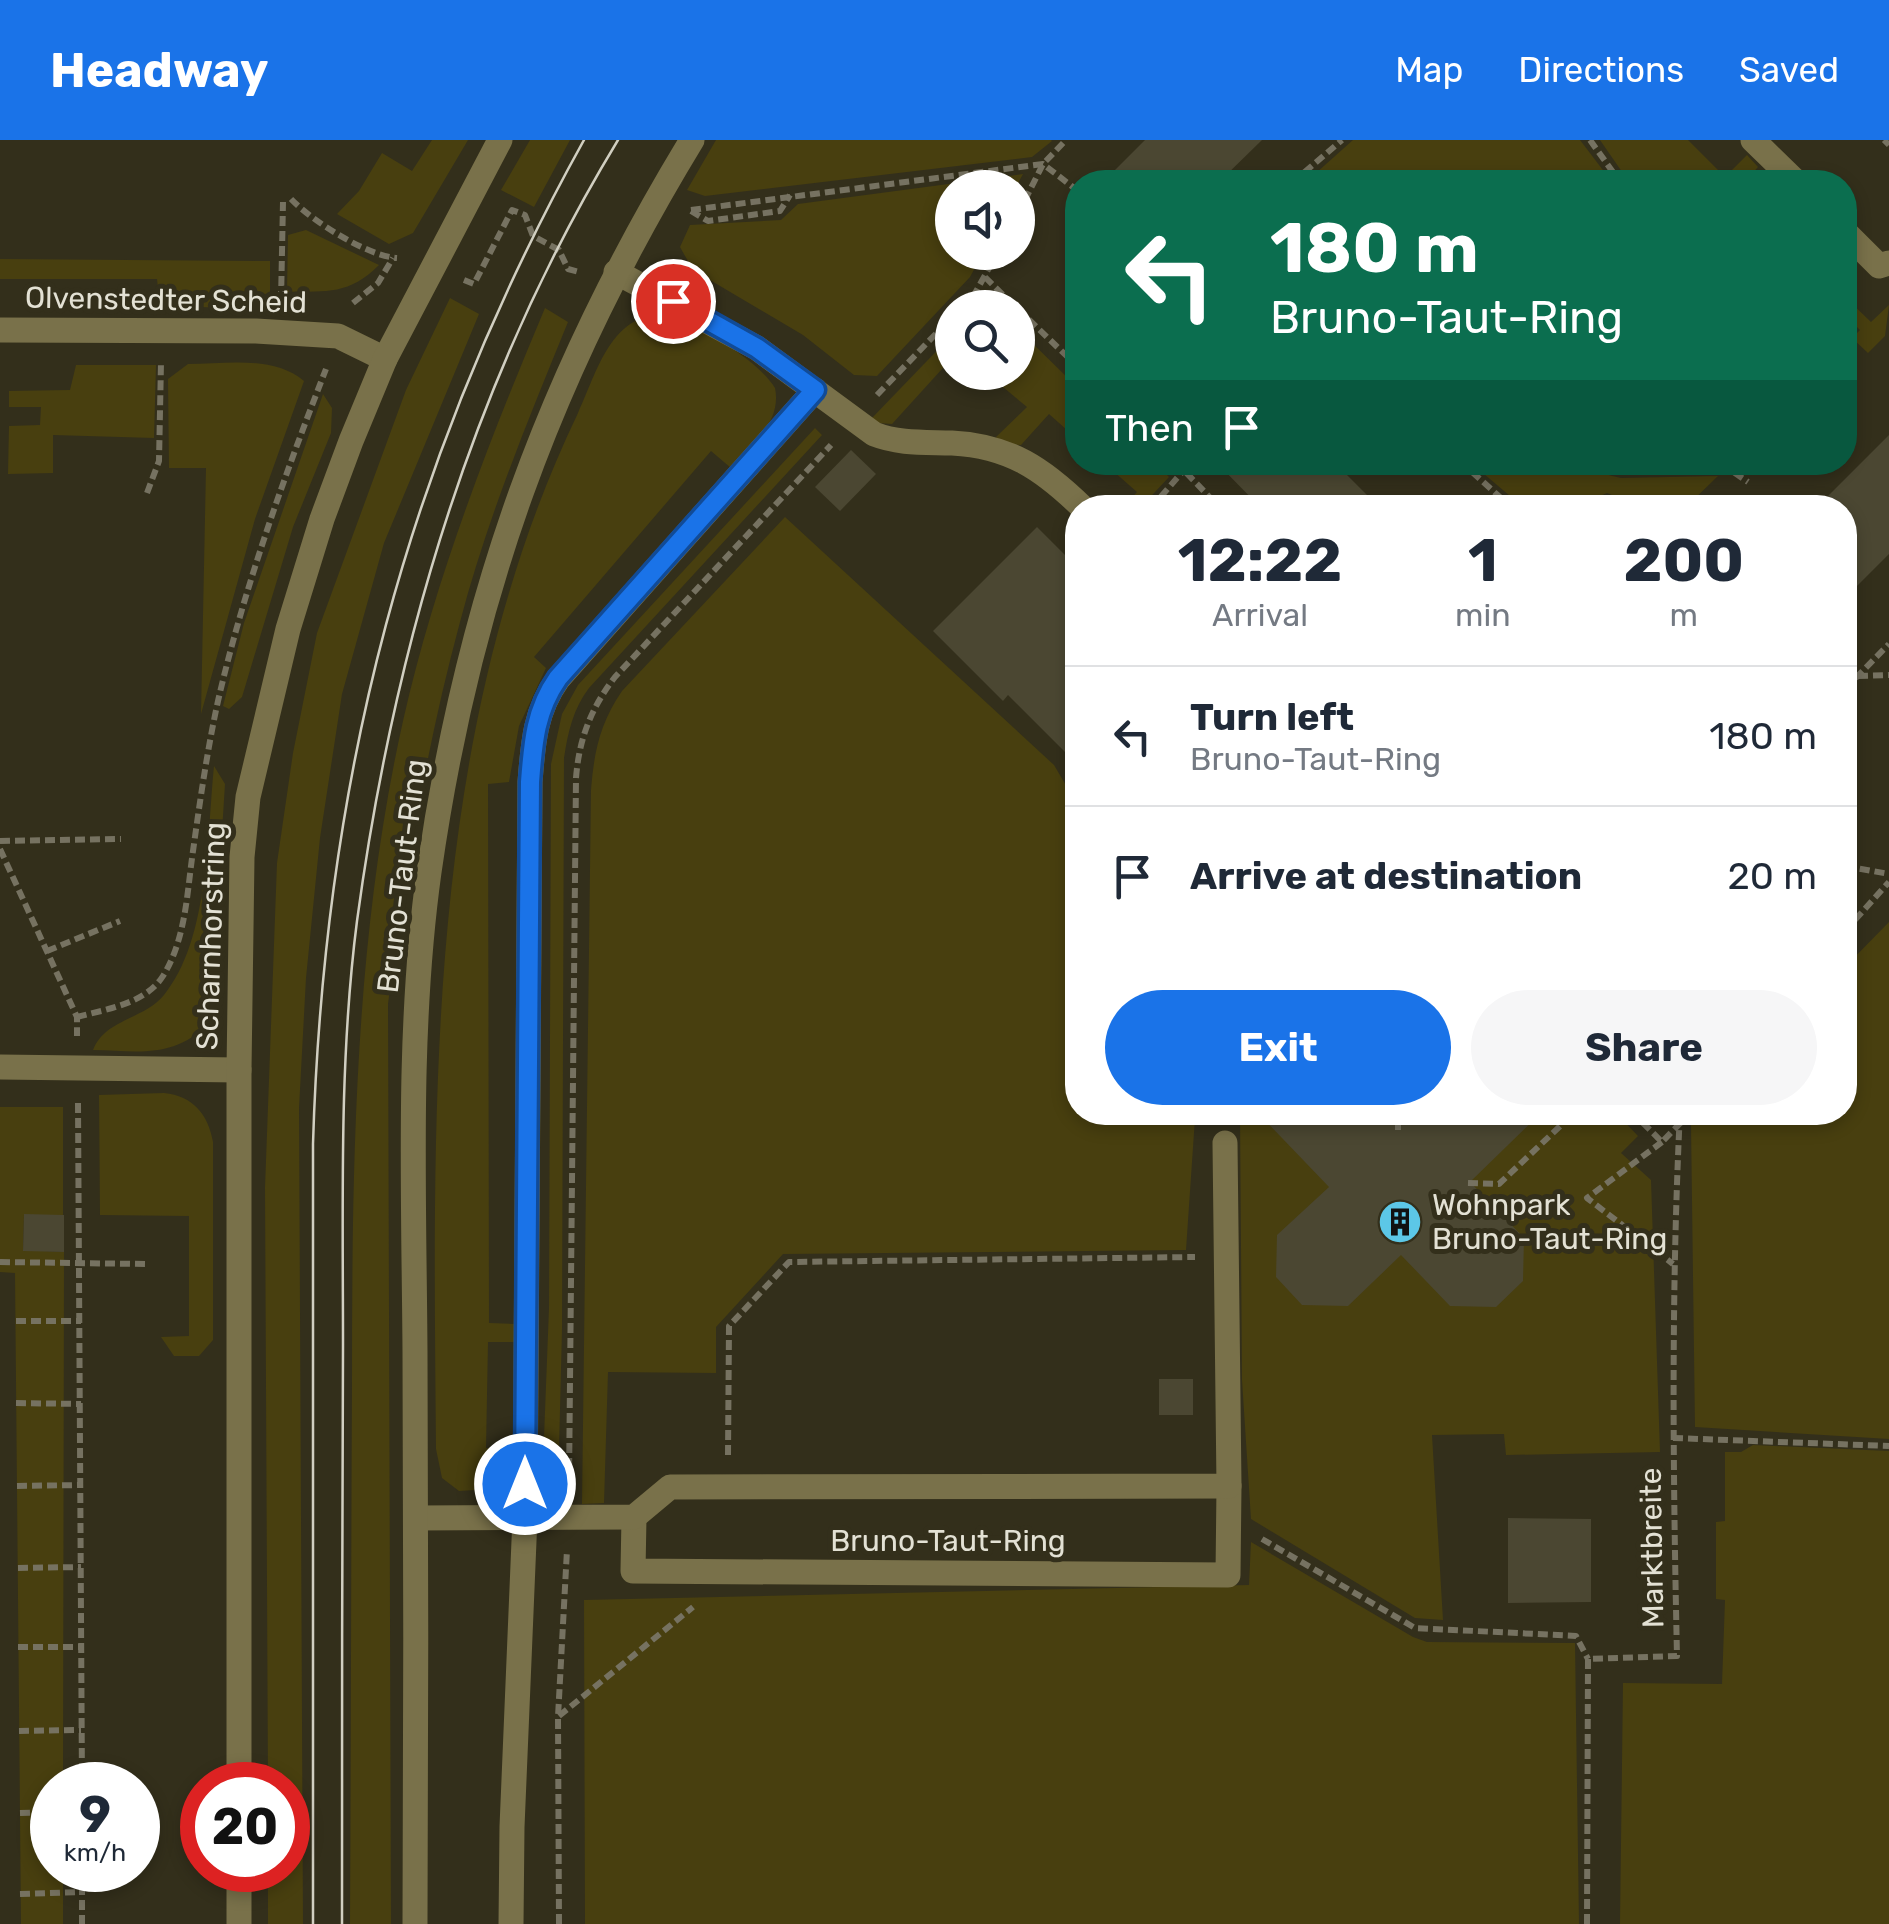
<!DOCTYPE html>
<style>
:root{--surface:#fff;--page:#f6f6f7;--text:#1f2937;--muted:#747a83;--line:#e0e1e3;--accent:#1a73e8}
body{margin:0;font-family:Rubik,sans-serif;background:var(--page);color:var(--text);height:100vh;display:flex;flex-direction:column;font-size:38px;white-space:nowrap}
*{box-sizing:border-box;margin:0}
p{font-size:32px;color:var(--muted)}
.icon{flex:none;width:55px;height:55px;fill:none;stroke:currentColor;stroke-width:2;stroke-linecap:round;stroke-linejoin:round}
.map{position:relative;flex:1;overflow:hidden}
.details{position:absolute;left:1065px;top:355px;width:792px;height:630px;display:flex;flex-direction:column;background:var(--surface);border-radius:40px;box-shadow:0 5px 15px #0003}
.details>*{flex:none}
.guide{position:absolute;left:1065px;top:30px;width:792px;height:305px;border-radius:40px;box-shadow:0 5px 15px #0003;background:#0b6e4f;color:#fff;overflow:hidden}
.tools{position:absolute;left:935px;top:30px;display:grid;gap:20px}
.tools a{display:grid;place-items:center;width:100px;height:100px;border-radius:50%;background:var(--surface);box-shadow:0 5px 15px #0003;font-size:50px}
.speed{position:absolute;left:30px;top:1622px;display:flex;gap:20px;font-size:50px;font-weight:700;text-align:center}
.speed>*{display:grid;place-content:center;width:130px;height:130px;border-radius:50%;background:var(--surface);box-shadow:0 5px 15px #0003;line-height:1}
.speed small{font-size:25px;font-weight:400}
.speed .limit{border:15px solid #d22;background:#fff;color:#111}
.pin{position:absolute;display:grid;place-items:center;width:85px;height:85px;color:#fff;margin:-42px;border:5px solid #fff;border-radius:50%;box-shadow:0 2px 10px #0007}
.me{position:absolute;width:110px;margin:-55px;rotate:0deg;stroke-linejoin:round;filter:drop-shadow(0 0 8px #0008)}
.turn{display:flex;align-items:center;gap:35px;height:210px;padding:0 40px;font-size:45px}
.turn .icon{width:130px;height:130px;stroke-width:2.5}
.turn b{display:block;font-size:70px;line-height:85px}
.then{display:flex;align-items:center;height:95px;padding:0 40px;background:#0003;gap:20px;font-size:38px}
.eta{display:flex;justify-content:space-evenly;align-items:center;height:170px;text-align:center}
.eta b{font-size:60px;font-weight:700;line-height:70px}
.primary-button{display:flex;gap:20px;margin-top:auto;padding:20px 40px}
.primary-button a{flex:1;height:115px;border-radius:60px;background:var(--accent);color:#fff;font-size:40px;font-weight:700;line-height:115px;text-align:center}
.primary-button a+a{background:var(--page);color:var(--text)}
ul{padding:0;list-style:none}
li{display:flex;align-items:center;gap:30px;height:140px;padding:0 40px;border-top:2px solid var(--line)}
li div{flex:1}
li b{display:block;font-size:38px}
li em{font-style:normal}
header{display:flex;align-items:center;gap:60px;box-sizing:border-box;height:140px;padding:0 50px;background:var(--accent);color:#fff}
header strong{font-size:48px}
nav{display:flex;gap:55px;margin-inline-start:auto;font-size:35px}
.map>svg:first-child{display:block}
.green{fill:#483f0f}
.building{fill:#4b4732}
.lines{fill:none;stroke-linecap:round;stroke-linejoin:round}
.path{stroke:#767261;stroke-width:6;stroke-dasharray:10 5;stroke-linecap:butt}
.minor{stroke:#79714a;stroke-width:25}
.tram{stroke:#d1cfc1;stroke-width:2.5}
.route-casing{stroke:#114b97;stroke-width:25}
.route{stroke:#1a73e8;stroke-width:18}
.labels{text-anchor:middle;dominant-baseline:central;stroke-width:10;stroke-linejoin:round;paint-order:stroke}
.street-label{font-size:30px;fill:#e3e1d4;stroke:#332f1b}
.poi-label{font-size:30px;fill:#e3e1d4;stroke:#332f1b;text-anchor:start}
</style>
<header>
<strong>Headway</strong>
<nav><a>Map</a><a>Directions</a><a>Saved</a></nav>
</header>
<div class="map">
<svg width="1889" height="1784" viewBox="0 0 1889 1784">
<rect width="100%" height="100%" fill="#332f1b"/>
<g class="green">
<polygon points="432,0 468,0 413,93 389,104 337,74 359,51 382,13 412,31"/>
<polygon points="530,0 570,0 534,67 501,50"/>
<polygon points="716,0 1051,0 1052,1 1032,17 705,56 687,50"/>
<polygon points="1353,0 1580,0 1612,42 1306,42"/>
<polygon points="1600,0 1688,0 1725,37 1747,15 1758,27 1744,42 1629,42"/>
<polygon points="1023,34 1016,47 952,48 952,112 983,113 970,137 877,236 854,235 803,195 693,130 680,107 690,85 781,80 798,64"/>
<path d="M 306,90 L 379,125 C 349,155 328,151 287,152 L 288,95 Z"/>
<polygon points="0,119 270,121 270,169 160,166 157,139 0,139"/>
<polygon points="1845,157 1871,182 1889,165 1885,196 1868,213 1852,198 1860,190 1845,175"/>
<polygon points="450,158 479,174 384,403 342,554 320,698 306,838 299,968 303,1784 268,1784 268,1730 288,1730 288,1645 268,1645 265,1048 277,723 293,613 317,493 406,250"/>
<path d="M 545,168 L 568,182 C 528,280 487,379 460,482 C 426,608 405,735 388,864 L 391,1784 L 350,1784 C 351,1605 351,1426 352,1247 C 352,1025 354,800 403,581 C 435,439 489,301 545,168 Z"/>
<path d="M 652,175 C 686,175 758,219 775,248 C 782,282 752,304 731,328 L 711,311 L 534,517 L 546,528 L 519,586 L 509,642 L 488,644 L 489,1183 L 514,1184 L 514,1202 L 488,1202 L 486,1308 L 508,1310 L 506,1332 L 492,1349 L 459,1351 L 442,1338 L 436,1309 C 433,961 424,594 578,273 C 595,237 608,183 652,175 Z"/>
<polygon points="1018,189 1077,247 1077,299 1049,274 1021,305 1001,304 996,297 1027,267 986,233 1018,232"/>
<polygon points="952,195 952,218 892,284 879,283 872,278"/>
<path d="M 188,224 C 226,224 273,215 304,241 L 255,379 L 201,574 L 206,328 L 169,328 L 168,239 Z"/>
<polygon points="76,225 156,225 154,298 53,295 53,333 8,334 9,286 40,285 41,267 9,267 9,251 70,250"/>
<polygon points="323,254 332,268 331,293 293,387 242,557 229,569 223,566 244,483"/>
<path d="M 815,288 L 822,295 L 589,548 C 573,569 568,592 564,618 L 562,1189 L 558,1350 L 542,1349 L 549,1168 L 551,624 L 562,574 L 578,545 Z"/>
<polygon points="1104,323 1155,323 1169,337 1141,367 1124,367 1137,352"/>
<polygon points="1471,323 1558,323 1621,338 1718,336 1686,367 1641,367 1607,353 1591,360 1584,367 1523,367"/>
<path d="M 785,377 L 1054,625 L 1077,664 L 1078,972 L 1199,973 L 1195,978 L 1186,1110 L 783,1114 L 716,1187 L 716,1233 L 608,1232 L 604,1363 L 582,1364 L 591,650 C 594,612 600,583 622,551 Z"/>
<path d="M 214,626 L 225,644 L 210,883 C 172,919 141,911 93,910 C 105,879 145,879 164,855 C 209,800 207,695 214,626 Z"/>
<polygon points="1889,782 1889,1299 1695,1287 1691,985 1703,973 1845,972 1845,827"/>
<path d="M 164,953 C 193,956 208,974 213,1002 L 213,1200 L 199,1216 L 174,1216 L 161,1197 L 189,1196 L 189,1076 L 100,1075 L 99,955 Z"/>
<polygon points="0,967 63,967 63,1075 24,1075 23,1110 64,1112 63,1645 52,1645 52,1730 63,1730 63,1784 21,1784 15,1133 0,1132"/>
<polygon points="1240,973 1616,973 1638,996 1621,1013 1651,1040 1660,1312 1506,1315 1504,1294 1432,1295 1443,1480 1415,1478 1251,1379 1242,1240"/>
<polygon points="1753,1305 1889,1311 1889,1784 1620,1784 1623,1543 1722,1544 1725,1460 1716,1459 1716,1382 1725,1381 1725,1312 1741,1312"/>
<polygon points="1251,1402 1413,1497 1427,1502 1575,1503 1579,1784 585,1784 584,1460 1249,1445"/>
</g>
<g class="building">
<polygon points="1145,0 1262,0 1219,42 1103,42"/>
<polygon points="1889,295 1889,414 1845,458 1845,368 1816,368"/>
<polygon points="851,310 876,334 840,371 815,347"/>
<polygon points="1216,322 1334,322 1380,368 1261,368"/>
<polygon points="1037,387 1078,428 1078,625 1008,555 1003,561 933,491"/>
<polygon points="1257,972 1542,972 1470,1042 1524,1098 1523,1141 1496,1167 1450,1166 1401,1115 1348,1166 1302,1165 1276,1137 1277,1095 1329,1047"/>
<polygon points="24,1074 64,1075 64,1112 23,1111"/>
<rect x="1159" y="1239" width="34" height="36"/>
<polygon points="1508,1378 1591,1379 1591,1462 1508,1463"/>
</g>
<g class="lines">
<g class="path">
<polyline points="1590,0 1620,42"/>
<polyline points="1884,0 1889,5"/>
<polyline points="1293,42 1342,0"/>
<path d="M 291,59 C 312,81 367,116 397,118"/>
<polyline points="691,70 1043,24 1078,51"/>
<polyline points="691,71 708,81 780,71 790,55"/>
<polyline points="1018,74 1043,24 1066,0"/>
<polyline points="985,137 1016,168"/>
<polyline points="464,140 474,144 512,70 525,75 533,96 559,110 568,129 579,132"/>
<polyline points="281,161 283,62"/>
<polyline points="353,163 378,143 393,118"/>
<polyline points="962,168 974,155 998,112"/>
<polyline points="1018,169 1078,227"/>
<polyline points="877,255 952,177"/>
<polyline points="1176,322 1220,368"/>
<polyline points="1461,322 1512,368"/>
<polyline points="1585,322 1643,332 1726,327"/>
<polyline points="1725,322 1726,327 1748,342"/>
<polyline points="147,353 159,321 161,222"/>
<polyline points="1151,368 1184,330"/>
<polyline points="1858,536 1889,535"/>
<polyline points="1845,549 1889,504"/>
<polyline points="0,701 121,699"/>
<polyline points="0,709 77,877 77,896"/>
<polyline points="1845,726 1889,734"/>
<polyline points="1845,791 1889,742"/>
<polyline points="47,811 120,781"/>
<path d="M 77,877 C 107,869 145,864 163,836 C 186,799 187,752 193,711 C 200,661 207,611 218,561 C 244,448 284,337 326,229"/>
<polyline points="78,963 82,1645"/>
<polyline points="1632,972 1662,1002 1691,972"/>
<polyline points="1398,990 1398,972"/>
<polyline points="1662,1002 1587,1058 1673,1124"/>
<polyline points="1468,1043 1499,1044 1575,972"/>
<polyline points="0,1122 145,1124"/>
<polyline points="16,1181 81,1181"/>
<polyline points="16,1263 81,1264"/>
<polyline points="1673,1298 1889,1306"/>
<polyline points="728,1315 729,1186 789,1122 1195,1117"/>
<path d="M 569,1343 L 576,638 C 579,599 591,568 615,537 L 831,305"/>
<polyline points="17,1346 81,1345"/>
<polyline points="1262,1399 1415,1488 1576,1496 1588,1519"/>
<polyline points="18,1428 81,1427"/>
<polyline points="18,1507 81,1507"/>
<polyline points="559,1576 693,1467"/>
<polyline points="19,1591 81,1590"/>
<polyline points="20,1673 52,1672"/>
<polyline points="82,1730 82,1784"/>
<polyline points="20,1754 82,1752"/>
<polyline points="559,1784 558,1577 567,1410"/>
<path d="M 1587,1784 L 1588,1519 L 1677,1516 C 1673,1334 1671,1154 1680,972"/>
</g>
<g class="minor">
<polyline points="1753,0 1796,42"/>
<polyline points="1845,92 1879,126 1889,123"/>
<path d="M 616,132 L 757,208 L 874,294 C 899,304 926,302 952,303 C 1010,306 1043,329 1083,368"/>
<polyline points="0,190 256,191 338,196 385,219"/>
<polyline points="0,927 239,930"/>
<polyline points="634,1377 633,1431 1228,1435 1229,1346"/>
<polyline points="416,1378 634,1377 670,1347 1229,1346 1225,1003"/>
<polyline points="239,1645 239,930 242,717 248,657 288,489 322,379 351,301 385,219 500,0"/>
<polyline points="239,1730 239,1784"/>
<path d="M 415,1784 C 416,1593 416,1403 415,1212 C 414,1053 407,890 429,732 C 468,459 549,235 692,0"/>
<path d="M 511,1784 L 512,1687 L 525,1377 L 530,642 C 533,603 535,571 558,539 L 815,250"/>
</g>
<g class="tram">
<path d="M 313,1784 L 313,1004 C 324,638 406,321 584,0"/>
<path d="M 342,1784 C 342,1591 342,1397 343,1204 C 343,1063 339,920 357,781 C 394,507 474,237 618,0"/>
</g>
</g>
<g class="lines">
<g class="route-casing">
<path id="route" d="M 525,1344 L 530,642 C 533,603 535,571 558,538 L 815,250 L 757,208 L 673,161"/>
</g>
<use href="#route" class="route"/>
</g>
<defs>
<g id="building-disc" transform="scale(2.25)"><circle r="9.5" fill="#5cc7e7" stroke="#332f1b"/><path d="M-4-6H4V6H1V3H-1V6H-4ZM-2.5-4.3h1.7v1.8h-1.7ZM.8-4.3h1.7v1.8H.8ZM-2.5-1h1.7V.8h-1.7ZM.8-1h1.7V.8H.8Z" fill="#111"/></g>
</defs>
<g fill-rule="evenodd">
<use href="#building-disc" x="1400" y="1082"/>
</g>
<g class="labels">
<g class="street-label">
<text transform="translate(166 160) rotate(1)">Olvenstedter Scheid</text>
<text transform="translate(402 736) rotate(-83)">Bruno-Taut-Ring</text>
<text transform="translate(211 796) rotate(-88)">Scharnhorstring</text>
<text x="948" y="1401">Bruno-Taut-Ring</text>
<text transform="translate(1652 1408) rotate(-91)">Marktbreite</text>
</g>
<g class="poi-label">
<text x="1432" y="1065">Wohnpark<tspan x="1432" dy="34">Bruno-Taut-Ring</tspan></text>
</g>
</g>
</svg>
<div class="tools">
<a><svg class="icon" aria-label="sound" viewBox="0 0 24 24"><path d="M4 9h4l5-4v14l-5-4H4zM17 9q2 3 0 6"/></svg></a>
<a><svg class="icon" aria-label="search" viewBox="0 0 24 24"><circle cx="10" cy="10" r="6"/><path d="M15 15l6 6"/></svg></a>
</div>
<div class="speed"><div>9<small>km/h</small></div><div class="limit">20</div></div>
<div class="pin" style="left:673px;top:161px;background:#d93025"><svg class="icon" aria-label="arrive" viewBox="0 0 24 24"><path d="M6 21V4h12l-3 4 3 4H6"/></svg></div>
<svg class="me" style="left:525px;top:1344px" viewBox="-20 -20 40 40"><circle r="17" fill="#1a73e8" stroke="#fff" stroke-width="3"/><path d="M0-11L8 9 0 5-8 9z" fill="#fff"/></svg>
<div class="guide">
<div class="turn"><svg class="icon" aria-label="left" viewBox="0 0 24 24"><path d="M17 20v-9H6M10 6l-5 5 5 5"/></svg><div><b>180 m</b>Bruno-Taut-Ring</div></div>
<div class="then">Then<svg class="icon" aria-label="arrive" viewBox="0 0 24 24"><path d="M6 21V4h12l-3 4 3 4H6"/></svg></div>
</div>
<section class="details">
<div class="eta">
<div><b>12:22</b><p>Arrival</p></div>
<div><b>1</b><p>min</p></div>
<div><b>200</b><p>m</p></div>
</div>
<ul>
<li><svg class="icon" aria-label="left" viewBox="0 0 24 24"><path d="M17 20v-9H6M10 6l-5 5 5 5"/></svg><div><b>Turn left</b><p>Bruno-Taut-Ring</p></div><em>180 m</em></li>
<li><svg class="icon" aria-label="arrive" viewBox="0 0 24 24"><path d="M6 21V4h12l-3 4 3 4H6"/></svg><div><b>Arrive at destination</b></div><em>20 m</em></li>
</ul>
<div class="primary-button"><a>Exit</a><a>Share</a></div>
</section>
</div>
